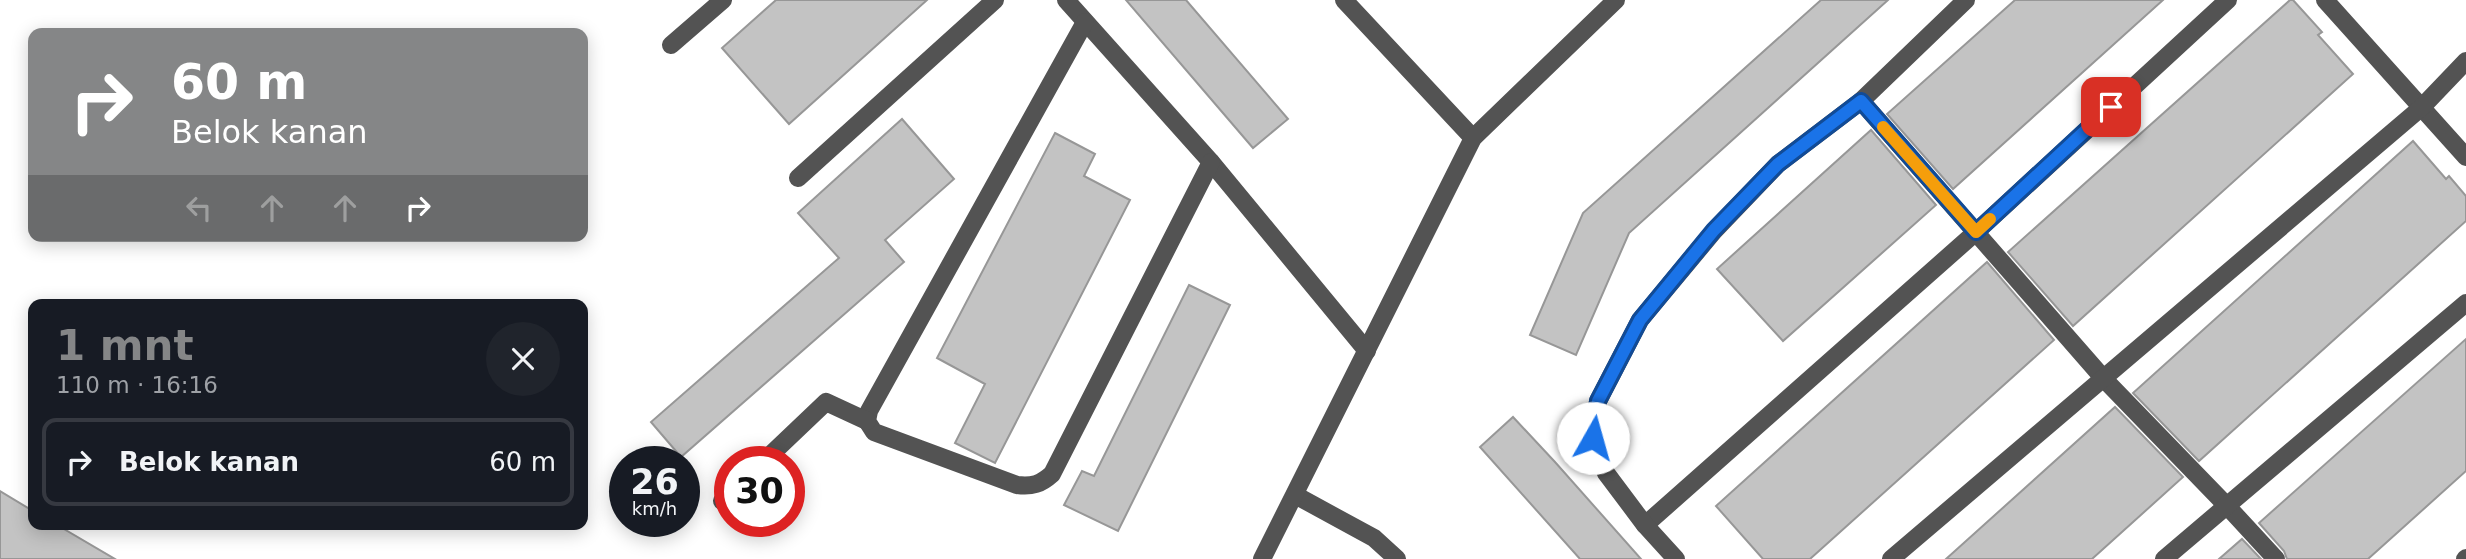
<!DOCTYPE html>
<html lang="id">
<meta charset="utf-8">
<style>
:root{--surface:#171b24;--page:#20242c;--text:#f1f3f6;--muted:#9ea1a6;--line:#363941;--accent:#858687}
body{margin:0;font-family:"DejaVu Sans",sans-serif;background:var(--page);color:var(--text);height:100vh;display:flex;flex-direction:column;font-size:26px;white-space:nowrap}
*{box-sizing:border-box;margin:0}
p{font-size:23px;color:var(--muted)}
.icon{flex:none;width:38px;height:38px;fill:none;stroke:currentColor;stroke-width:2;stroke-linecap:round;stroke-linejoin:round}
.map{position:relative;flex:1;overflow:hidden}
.side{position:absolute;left:28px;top:299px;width:560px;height:231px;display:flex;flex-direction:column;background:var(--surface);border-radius:14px;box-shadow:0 4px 18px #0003}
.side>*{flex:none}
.banner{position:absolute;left:28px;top:28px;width:560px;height:214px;border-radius:14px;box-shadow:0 4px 18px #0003;background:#858687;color:#fff;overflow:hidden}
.speed{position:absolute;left:609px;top:446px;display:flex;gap:14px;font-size:35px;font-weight:700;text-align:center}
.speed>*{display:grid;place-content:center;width:91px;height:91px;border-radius:50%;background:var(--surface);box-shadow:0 4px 18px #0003;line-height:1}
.speed small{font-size:18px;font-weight:400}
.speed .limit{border:10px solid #d22;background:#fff;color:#111}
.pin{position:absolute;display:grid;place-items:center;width:60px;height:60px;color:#fff;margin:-30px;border-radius:14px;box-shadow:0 4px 10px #0006}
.me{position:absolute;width:77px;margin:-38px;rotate:7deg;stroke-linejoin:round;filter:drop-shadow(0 0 5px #0008)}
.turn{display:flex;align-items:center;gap:24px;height:147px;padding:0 28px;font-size:32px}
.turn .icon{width:91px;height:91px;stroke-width:2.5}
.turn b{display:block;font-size:49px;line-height:60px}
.lanes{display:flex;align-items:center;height:66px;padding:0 28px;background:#0003;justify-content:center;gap:35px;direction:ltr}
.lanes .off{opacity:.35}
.round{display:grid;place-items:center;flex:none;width:74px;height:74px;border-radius:37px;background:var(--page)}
.summary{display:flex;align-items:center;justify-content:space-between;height:119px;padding:0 28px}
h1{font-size:42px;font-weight:800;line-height:52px;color:var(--accent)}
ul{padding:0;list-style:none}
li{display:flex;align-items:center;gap:21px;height:88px;margin:0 14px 10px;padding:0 14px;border:4px solid var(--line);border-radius:14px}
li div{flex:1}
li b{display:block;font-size:26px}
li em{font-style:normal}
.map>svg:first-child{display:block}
.building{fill:#c3c3c3;stroke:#979797;stroke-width:2}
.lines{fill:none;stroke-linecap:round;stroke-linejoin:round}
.minor{stroke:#535353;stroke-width:18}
.route-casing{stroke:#114b97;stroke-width:18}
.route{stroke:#1a73e8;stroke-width:12}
.slow{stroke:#f59e0b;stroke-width:12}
</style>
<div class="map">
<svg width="2466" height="559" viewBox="0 0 2466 559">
<rect width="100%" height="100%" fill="#fff"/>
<g class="building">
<polygon points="776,0 927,0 789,124 722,48"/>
<polygon points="1126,0 1186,0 1288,119 1253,148"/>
<polygon points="1821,0 1888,0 1629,233 1576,355 1530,335 1583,213"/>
<polygon points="2015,0 2163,0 1953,189 1887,114"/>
<polygon points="2290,0 2293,0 2322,32 2318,35 2353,74 2073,326 2008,252"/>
<polygon points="902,119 954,179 885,240 904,262 681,457 651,422 839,258 798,213"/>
<polygon points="1871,130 1936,205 1783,341 1717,269"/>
<polygon points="1055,133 1095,154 1084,176 1130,200 995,463 955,443 985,384 937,358"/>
<polygon points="2413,141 2446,179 2449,176 2466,196 2466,221 2199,461 2133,393"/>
<polygon points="1987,262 2054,340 1810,559 1763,559 1716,506"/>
<polygon points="1189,285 1230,305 1118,531 1064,505 1082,471 1094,476"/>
<polygon points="2466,339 2466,471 2368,559 2287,559 2284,551 2259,523"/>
<polygon points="2115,407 2183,477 2092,559 1946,559"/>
<polygon points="1513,417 1555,462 1641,559 1580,559 1480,447"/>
<polygon points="0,491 33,511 33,525 57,525 115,559 0,559"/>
<polygon points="2242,539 2261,559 2219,559"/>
</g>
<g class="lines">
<g class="minor">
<polyline points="1066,0 1211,162 1367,351"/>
<polyline points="1344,0 1473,138"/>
<polyline points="2325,0 2466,157"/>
<path d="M 1085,22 L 869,411 L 867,421 L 874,432 L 1017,485 C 1032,487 1041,484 1052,474 L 1211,162"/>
<polyline points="671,45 723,0"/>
<polyline points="1861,101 2104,379 2227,506 2276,559"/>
<polyline points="798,178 995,0"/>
<polyline points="763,462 826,402 867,421"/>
<polyline points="1295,495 1374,538 1397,559"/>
<polyline points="722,501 730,494"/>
<polyline points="1645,525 1976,232 2228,0"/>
<polyline points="1262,559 1473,138 1616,0"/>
<polyline points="1676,559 1645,525 1606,473 1593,438 1598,401 1640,320 1714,231 1778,164 1861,101 1966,0"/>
<polyline points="1891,559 2422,107 2466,61"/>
<polyline points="2164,559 2466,303"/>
<polyline points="2465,559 2466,558"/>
</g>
</g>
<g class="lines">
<g class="route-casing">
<polyline id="route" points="1593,438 1598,401 1640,320 1714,230 1778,164 1861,101 1976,232 2111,107"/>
</g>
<use href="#route" class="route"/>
<polyline class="slow" points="1883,127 1976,232 1990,219"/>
</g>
</svg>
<div class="speed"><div>26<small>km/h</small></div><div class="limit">30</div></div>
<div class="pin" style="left:2111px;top:107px;background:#d93025"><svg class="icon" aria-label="arrive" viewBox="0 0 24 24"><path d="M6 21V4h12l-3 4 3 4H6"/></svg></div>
<svg class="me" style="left:1593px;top:438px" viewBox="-20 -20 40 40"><circle r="19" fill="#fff"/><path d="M0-13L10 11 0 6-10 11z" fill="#1a73e8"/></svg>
<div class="banner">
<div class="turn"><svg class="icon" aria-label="right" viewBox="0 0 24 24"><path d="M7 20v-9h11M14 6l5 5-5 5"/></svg><div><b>60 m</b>Belok kanan</div></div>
<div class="lanes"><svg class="icon off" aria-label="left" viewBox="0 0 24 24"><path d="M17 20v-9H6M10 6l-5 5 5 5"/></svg><svg class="icon off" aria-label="ahead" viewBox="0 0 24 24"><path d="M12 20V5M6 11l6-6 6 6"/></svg><svg class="icon off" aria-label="ahead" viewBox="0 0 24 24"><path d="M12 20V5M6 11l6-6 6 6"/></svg><svg class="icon" aria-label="right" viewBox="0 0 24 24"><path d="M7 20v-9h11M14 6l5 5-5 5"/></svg></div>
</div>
<section class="side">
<div class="summary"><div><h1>1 mnt</h1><p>110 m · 16:16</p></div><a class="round"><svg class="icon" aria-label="close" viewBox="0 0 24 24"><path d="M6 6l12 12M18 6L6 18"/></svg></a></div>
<ul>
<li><svg class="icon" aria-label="right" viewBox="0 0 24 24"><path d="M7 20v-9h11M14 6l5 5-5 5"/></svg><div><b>Belok kanan</b></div><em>60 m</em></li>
</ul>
</section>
</div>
